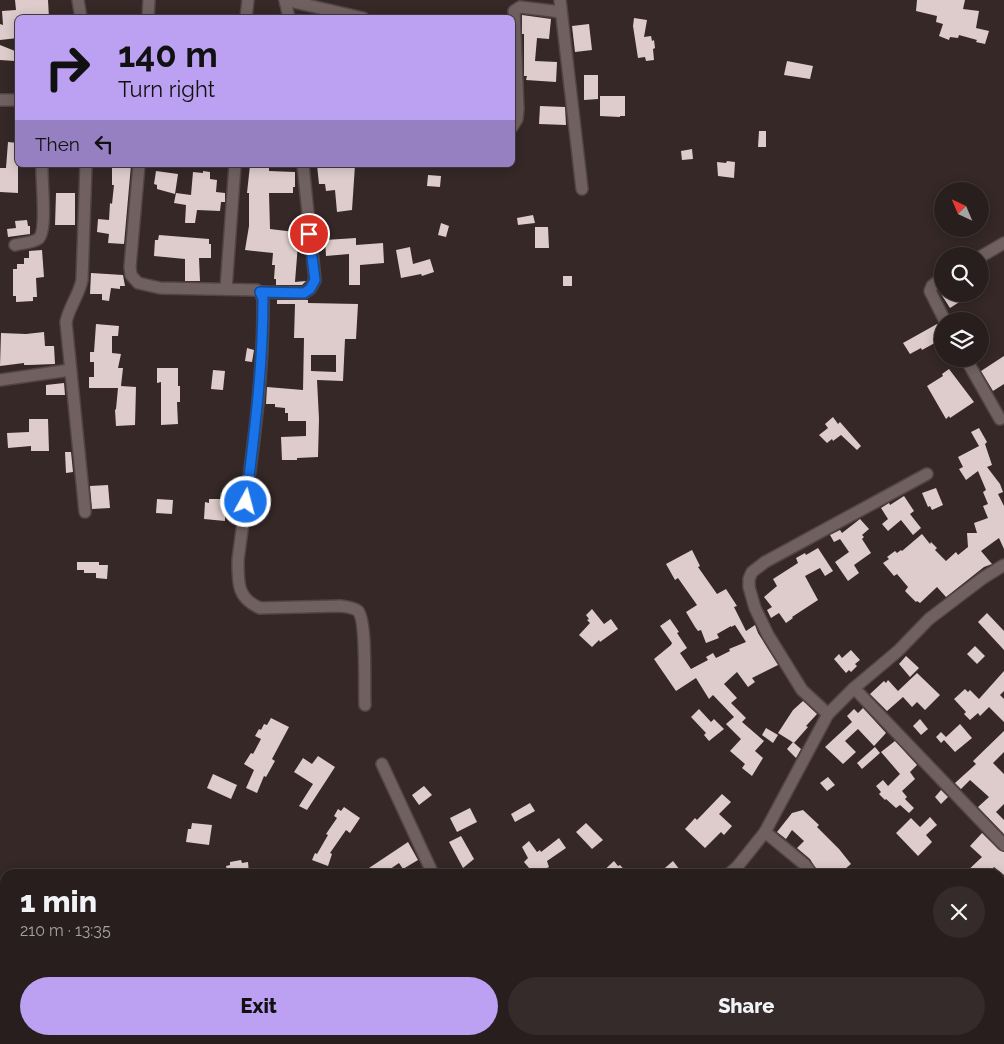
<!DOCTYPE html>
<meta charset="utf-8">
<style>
:root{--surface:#281e1d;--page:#342b2a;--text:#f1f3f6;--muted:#a5a2a4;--line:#443c3b;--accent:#bca0f2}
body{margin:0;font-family:Raleway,sans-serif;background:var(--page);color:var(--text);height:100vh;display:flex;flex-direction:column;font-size:19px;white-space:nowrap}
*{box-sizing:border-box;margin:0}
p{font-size:16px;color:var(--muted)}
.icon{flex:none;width:28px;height:28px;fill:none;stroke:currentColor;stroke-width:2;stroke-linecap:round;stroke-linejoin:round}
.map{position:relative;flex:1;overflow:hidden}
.drawer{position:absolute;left:0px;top:869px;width:1005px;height:176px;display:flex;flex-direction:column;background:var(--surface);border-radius:15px 15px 0 0;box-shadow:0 2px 12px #0003,0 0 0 1px var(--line)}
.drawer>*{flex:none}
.top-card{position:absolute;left:15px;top:15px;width:500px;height:152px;border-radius:8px;box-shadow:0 2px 12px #0003,0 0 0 1px var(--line);background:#bca0f2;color:#111;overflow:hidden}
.needle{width:32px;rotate:316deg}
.controls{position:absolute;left:934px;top:182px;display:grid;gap:10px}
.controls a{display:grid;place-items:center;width:55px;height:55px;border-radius:50%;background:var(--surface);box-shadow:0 2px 12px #0003,0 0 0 1px var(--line);font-size:25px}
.pin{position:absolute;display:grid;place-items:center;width:42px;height:42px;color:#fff;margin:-21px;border:2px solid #fff;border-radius:50%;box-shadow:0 1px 5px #0007}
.me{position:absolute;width:55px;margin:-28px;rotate:7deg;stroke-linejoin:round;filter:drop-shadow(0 0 4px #0008)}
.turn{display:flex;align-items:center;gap:18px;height:105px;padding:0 20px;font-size:22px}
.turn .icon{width:65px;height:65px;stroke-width:2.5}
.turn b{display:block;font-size:35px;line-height:42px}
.then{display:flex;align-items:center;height:48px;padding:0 20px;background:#0003;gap:10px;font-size:19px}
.round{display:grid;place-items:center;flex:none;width:52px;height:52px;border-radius:26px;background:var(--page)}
.summary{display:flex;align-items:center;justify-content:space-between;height:85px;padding:0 20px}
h1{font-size:30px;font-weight:800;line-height:38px}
.cta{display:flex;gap:10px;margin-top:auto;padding:10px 20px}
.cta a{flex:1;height:58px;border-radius:30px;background:var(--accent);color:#111;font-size:20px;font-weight:800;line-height:58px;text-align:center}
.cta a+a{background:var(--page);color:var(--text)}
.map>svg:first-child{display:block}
.building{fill:#ddcccb;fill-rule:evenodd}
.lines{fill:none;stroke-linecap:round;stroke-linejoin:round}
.minor-casing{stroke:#514545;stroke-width:14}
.minor{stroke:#706160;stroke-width:11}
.route-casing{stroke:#114b97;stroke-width:12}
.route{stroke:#1a73e8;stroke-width:9}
</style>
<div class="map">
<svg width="1004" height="1044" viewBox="0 0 1004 1044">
<rect width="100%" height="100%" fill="#352827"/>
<g class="building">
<polygon points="15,0 48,0 49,18 18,18 18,38 0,40 0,24 3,25 2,11 16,10"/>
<polygon points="917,0 965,0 963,9 979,11 976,28 989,31 985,44 976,42 977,40 959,35 958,38 950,37 949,40 939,36 943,24 936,22 937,16 916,11"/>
<polygon points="522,15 551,19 549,39 537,38 535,61 557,62 556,82 526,80 527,76 524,76 524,34 522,34"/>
<polygon points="634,18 647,20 644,37 651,36 652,41 654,40 655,48 653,49 654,60 646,61 645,57 638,58 633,26"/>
<polygon points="589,24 592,50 575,52 572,26"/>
<polygon points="0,45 15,51 15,61 0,60"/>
<polygon points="787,61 813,66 810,79 784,75"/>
<polygon points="584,75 598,75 598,99 584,100"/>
<polygon points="600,96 625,96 625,116 620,116 620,117 600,116"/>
<polygon points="540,106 565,107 566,125 539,124"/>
<polygon points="759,131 766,131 766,147 758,147"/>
<polygon points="8,142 18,143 18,193 0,192 0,168 6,168"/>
<polygon points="692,149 693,159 682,160 681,151"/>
<polygon points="727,161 735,162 734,178 718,176 717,162 726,163"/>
<polygon points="112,165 131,165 124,244 108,243 109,234 97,232 98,219 109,220 110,203 112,204 114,185 112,185"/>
<polygon points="250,165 269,166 269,171 295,172 295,187 293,187 293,193 269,193 270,229 303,233 303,245 298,244 295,282 306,281 302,285 276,285 276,279 274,279 275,265 272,265 273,253 245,250 249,226 249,193 247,193"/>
<polygon points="317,165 355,165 352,210 337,212 335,190 326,191 325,184 319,184"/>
<polygon points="156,171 178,174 175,194 157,189 157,185 154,184"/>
<polygon points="203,171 210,172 210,179 217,180 216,192 225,193 225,202 221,202 220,211 197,210 195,223 185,223 186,205 174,203 176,193 191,195 193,172 203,173"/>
<polygon points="428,175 441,176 440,187 427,186"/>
<polygon points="56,193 75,193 75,225 55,225"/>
<polygon points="533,215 535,223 518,225 517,218"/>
<polygon points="27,220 28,226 30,226 30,234 8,237 7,229 16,228 15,221"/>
<polygon points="441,223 449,226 446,237 438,235"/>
<polygon points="535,227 548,227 549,248 535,248"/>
<polygon points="159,235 209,239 209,244 211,244 211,258 199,258 200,281 185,281 185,259 154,256 155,240 158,240"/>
<polygon points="356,238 356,245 383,243 384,263 360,265 360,285 349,285 349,254 326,256 325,240"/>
<polygon points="410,247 413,264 430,259 434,272 422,276 421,274 401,278 396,250"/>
<polygon points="42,250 44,277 36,278 37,297 33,297 33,301 16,302 16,296 13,296 13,269 17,269 17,264 24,264 24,258 29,258 29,251"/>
<polygon points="91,273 123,275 125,286 120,286 120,289 111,288 109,301 102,300 102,294 90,294"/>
<rect x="563" y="276" width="9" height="10"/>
<polygon points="941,294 972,294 950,308"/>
<path d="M 277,300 L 308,300 L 308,303 L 358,304 L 356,339 L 345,339 L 343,381 L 317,380 L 319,419 L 318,457 L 297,458 L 297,460 L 282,460 L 281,437 L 306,436 L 306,421 L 288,421 L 288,413 L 285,413 L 285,408 L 275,407 L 275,404 L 266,404 L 267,387 L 303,390 L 304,338 L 294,338 L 295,304 L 277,304 ZM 311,355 L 336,355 L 336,372 L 311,371 Z"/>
<polygon points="96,324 119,326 118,336 112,336 112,353 121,354 118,368 123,368 121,386 136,387 135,425 116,426 115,410 116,409 118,388 89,388 89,377 94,377 94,362 90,362 90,352 94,352"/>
<polygon points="937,324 942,334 942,339 922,350 921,348 910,354 903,343"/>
<polygon points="44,332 45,346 54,346 55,364 29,365 24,365 24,363 0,366 1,333 26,334"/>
<polygon points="247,348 254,350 252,362 245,361"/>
<polygon points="1004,356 1004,384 993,391 981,371"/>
<polygon points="157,368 178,368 178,386 180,386 180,402 177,402 178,424 161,425 161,382 157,383"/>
<polygon points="949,369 974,402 950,418 949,416 946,419 927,386 943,376 942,374"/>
<polygon points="213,370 225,371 223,390 211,389"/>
<polygon points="64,383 65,395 46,395 46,385"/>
<polygon points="833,417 838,424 840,422 861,446 857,450 841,435 833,441 832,439 827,443 819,435 828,428 825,424"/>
<polygon points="29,419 48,419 49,451 31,451 31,446 8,448 7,433 29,432"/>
<polygon points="979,428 987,442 985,444 992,465 987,467 1000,484 1003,492 998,494 1004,506 1004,549 999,538 981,551 992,564 984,567 946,597 937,587 920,603 917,601 916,602 905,591 908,587 897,574 894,576 883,563 889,559 887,557 895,551 897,553 901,550 902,551 922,534 930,544 931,542 937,548 935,550 946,561 956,552 958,555 968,547 967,533 977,533 974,523 988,518 983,506 988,504 983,492 986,490 978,471 966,480 959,469 963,467 958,457 979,446 971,432"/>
<polygon points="65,452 71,452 73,472 66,473"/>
<polygon points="108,485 110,508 92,509 90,486"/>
<polygon points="936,488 943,505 932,510 930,506 928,507 922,493"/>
<polygon points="904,496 914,511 910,514 921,528 913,535 901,520 888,531 882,524 888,519 881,508 889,503 890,505"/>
<polygon points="157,499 173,500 172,514 156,513"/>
<polygon points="209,499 225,499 225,521 204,519 205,502 209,503"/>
<polygon points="860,519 869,529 862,535 864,537 862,539 871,553 854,565 859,573 848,581 835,562 849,552 840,539 834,542 830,535 840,530 842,533"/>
<polygon points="818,548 833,571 825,576 820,568 805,576 818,600 792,617 793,618 786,623 779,613 771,618 767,610 772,607 764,597 777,586 773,579 798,563 796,558 805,553 806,555"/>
<polygon points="692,550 700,566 698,567 717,594 726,589 737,606 734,607 746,631 755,625 758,633 778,665 752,678 755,682 748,687 737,672 724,684 737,698 731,703 746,718 742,722 764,741 755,751 763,758 752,776 742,768 745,764 730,751 741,739 726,724 734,717 713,695 709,699 696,678 676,691 654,659 671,645 672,643 660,626 670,619 679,632 677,633 687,648 680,653 691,669 708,660 706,657 713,653 716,658 730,651 729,649 746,642 735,625 731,627 731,626 717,634 719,638 706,643 701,630 698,631 695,627 686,612 697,605 678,578 675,580 666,564"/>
<polygon points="77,562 99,562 99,565 108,565 107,579 96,578 96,573 84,573 84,570 77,570"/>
<polygon points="592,609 604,624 611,619 618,629 600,642 599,640 592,647 579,635 590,623 587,620 589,619 586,615"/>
<polygon points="987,613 1004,631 1004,650 978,622"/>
<polygon points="975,646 985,656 977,664 967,654"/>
<polygon points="851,650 860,660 855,664 857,666 851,672 849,670 846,673 834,659 839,654 842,658"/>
<polygon points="906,656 919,668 910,677 899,664"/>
<polygon points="1004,671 1004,691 1000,695 1004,699 1004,722 989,707 980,716 978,713 970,720 964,714 966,712 954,699 965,689 968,692 970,690 979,699"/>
<polygon points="917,673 940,695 925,710 917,702 912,707 903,697 887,711 870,694 884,681 886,683 888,680 898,691"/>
<polygon points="803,701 817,714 806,726 808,727 794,743 778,733 793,710"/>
<polygon points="863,708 886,733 874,746 858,729 845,741 856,752 843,764 825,747 852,722 847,716 854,709 858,713"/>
<polygon points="699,709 711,722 714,719 724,729 709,741 704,735 706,733 691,717"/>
<polygon points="271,718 289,727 272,759 275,761 266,777 264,776 257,793 246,788 254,770 244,764 251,753 253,754 261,739 255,736 259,729 261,730 264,724 267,725"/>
<polygon points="920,719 928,729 921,735 913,726"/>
<polygon points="960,724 972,738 955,752 944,740 941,743 936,737 941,732 946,737"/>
<polygon points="766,728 778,735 773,743 762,735"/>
<polygon points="1004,731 1004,752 993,763 1004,774 1004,804 996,812 1004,820 1004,834 978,807 989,797 970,780 961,789 955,783 976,764 973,761"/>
<polygon points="895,741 917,765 910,772 915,779 902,791 907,797 905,799 914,808 909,813 900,805 896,808 886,799 885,800 879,794 881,792 876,786 883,780 888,786 900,774 881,752"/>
<polygon points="793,742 801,749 796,758 787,749"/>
<polygon points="875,747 880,753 862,769 857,763"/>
<polygon points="318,756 335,767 307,810 299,806 313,784 294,772 303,758 312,764"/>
<polygon points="213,774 237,785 231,799 207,788"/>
<polygon points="828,777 835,785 827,791 820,783"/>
<polygon points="424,786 432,795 419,805 412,795"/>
<polygon points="941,790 948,797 941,804 935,797"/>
<polygon points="722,794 731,802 719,814 732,826 724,835 721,832 705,848 685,829 695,818 697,820"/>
<polygon points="530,803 535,811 515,822 511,814"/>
<polygon points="344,807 360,818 350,833 346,830 330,853 332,854 328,866 312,860 315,853 317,854 328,835 326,834 337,818 334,816 338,809 341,811"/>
<polygon points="470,808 477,822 457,832 450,818"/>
<polygon points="803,810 819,825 817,827 839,849 851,864 839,874 819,874 810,859 797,848 804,841 792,830 786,839 777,832 792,813"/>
<polygon points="930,817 937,825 926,835 932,842 918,856 896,833 911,818 920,827"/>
<polygon points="192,823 212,825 209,845 186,842 188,829 191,829"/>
<polygon points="586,823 603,840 592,849 576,832"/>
<polygon points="982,833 999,850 1004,852 1004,875 994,867 988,874 964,874 982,857 970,846"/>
<polygon points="461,836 474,859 463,868 449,842"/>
<polygon points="559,838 566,848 547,861 549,867 534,874 524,862 528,858 522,847 529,841 537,852 540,850 541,852"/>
<polygon points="408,842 418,860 403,869 399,863 383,874 360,874"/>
<polygon points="241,860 242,863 248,862 249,874 228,874 226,866 230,865 230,862"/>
<polygon points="614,861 618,866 620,865 628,874 600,874"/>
<polygon points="673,861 683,874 658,874"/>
</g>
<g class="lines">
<g class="minor-casing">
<g id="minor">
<polyline points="78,0 81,18"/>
<polyline points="285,0 363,18"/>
<polyline points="285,0 289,18"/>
<polyline points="560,0 582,189"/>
<polyline points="148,18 149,0"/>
<polyline points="246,18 248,0"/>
<polyline points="0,100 18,100"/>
<polyline points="512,127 517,119 518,109 514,11 520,7 561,12"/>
<path d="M 139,165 L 130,267 L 131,275 L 138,283 L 160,288 L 257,290 L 260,292 L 263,299 C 264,387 249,474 238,560 C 238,583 237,598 260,608 L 340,606 C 346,607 353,607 358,611 C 367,620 364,689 365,705"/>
<path d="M 15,245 C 22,243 32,243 38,239 C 48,232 41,179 42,165"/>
<polyline points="980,257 1004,243"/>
<polyline points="942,278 932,286 930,291 945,321"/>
<polyline points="226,289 235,165"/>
<polyline points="260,292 304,293 310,289 315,280 303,165"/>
<polyline points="966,359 1000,419"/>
<polyline points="0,380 70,370"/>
<path d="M 85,512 L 66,322 C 69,307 79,295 82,280 L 86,165"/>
<polyline points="854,688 1004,845"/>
<polyline points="828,714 802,690 768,635 755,608 749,587 749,579 752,572 765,562 927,474"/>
<polyline points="382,764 433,874"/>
<polyline points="765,832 804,864 812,874"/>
<polyline points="729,874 737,867 765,832 828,714 854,688 898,651 929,619 983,578 1004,565"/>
<polyline points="1000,1018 1004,1014"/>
<polyline points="520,1040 521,1044"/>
<polyline points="305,1044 314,1040"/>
</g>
</g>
<use href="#minor" class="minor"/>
</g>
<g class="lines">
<g class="route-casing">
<path id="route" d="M 246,502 C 254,435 263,368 263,299 L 260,292 L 304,293 L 310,289 L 315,280 L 309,234"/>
</g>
<use href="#route" class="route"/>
</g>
</svg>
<div class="controls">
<a><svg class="needle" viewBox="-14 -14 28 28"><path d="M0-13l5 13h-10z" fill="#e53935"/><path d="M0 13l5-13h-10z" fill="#a5a2a4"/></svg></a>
<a><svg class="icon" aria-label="search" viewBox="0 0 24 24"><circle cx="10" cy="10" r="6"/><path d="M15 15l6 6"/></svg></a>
<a><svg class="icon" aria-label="layers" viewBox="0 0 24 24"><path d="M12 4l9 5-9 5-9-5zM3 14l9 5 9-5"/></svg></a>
</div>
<div class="pin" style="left:309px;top:234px;background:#d93025"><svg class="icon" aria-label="arrive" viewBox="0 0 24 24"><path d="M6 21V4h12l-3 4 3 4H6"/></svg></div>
<svg class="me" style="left:246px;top:502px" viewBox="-20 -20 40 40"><circle r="17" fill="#1a73e8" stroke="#fff" stroke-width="3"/><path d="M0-11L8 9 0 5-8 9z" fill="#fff"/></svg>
<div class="top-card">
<div class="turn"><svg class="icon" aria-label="right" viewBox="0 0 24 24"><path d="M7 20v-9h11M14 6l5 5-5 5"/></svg><div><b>140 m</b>Turn right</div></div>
<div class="then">Then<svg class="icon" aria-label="left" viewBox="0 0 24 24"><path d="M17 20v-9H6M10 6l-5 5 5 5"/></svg></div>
</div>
<section class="drawer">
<div class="summary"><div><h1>1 min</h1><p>210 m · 13:35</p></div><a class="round"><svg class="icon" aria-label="close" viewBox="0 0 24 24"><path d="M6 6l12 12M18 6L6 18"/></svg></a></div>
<div class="cta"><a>Exit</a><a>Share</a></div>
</section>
</div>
